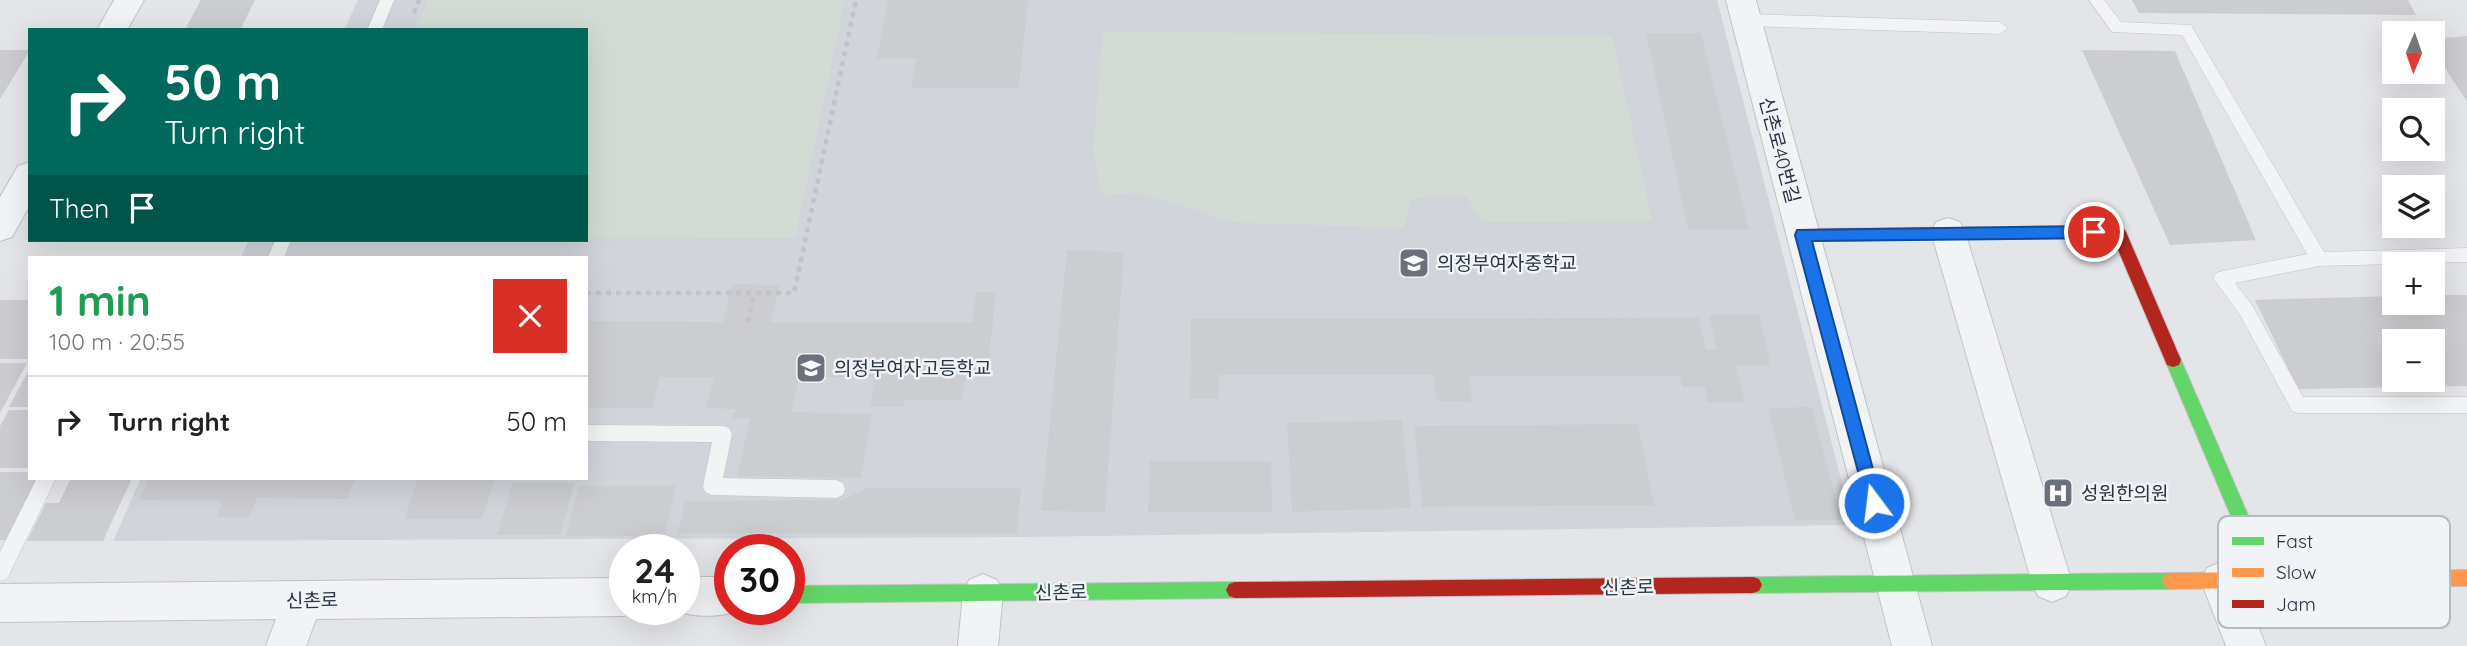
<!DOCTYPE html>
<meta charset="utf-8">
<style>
:root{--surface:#fff;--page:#f2f2f2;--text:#222;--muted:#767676;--line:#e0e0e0}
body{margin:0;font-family:Quicksand,"Noto Sans KR",sans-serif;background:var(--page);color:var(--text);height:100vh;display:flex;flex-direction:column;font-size:26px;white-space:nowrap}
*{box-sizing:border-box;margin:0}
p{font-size:23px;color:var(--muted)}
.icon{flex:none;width:38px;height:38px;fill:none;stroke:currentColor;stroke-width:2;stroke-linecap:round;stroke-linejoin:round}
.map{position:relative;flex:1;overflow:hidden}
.sheet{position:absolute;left:28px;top:256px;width:560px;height:224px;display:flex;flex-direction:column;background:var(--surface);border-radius:0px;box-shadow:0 7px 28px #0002}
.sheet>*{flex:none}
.guide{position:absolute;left:28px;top:28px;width:560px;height:214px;border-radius:0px;box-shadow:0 7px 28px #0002;background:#00695c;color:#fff;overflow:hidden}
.needle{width:46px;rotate:182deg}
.buttons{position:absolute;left:2382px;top:21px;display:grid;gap:14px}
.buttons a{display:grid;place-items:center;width:63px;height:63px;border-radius:0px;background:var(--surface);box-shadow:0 7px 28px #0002;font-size:35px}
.speed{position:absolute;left:609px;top:534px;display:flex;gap:14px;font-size:35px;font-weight:700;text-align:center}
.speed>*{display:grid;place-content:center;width:91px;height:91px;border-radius:50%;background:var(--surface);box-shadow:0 7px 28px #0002;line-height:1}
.speed small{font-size:18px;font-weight:400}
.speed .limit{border:10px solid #d22;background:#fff;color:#111}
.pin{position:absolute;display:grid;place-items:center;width:60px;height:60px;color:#fff;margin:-30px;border:4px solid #fff;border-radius:50%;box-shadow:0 2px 7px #0007}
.me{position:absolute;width:77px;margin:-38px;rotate:345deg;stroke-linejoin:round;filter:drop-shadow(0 0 5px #0008)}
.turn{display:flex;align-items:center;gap:24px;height:147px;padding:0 21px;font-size:32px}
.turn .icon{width:91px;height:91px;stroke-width:2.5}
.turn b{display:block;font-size:49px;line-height:60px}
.then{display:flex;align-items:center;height:66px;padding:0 21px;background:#0003;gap:14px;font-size:26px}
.round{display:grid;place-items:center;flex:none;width:74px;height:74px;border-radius:0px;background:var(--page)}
.summary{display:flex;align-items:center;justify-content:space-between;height:119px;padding:0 21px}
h1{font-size:42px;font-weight:700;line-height:52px;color:#1e9e55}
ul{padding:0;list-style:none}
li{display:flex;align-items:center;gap:21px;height:91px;padding:0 21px;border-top:2px solid var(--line)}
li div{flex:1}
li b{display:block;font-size:26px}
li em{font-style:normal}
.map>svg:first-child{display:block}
.built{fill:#d1d5db}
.green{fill:#d3dcd4}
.building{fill:#cccdd0;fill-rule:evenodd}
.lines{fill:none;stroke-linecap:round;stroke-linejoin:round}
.lane-casing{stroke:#c1c3c6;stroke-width:1}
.street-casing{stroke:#c1c3c6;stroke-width:2}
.fast-casing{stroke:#c1c3c6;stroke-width:2}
.slow-casing{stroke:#c1c3c6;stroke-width:2}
.jam-casing{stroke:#c1c3c6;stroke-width:2}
.path{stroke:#c2c3c8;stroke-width:4.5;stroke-dasharray:5 5;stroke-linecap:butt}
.lane{fill:#f2f3f5;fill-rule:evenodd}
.street{fill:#f2f3f5;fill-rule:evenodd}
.fast{fill:#63d668;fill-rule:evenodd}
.slow{fill:#ff974d;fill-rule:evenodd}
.jam{fill:#b3261e;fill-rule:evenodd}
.route{fill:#1a73e8;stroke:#114b97;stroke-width:2}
.labels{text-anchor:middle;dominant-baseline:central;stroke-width:5;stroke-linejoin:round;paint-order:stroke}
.street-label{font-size:19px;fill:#293242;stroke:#f1f4f7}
.poi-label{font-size:19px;fill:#293242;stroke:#f1f4f7;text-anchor:start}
.key{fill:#f1f4f7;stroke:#b5bac1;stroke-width:2}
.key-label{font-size:19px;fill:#293242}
</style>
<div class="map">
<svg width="2467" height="646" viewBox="0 0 2467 646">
<rect width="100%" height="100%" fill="#e3e5e8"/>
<polygon class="built" points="358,0 1717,0 1853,525 1021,537 113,541 141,478 586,478 586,257 241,257 249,240 586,240 586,30 344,30"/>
<g class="green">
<polygon points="428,0 845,0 795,238 586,237 586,30 415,30"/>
<polygon points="1103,32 1612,36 1652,221 1482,222 1466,196 1412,198 1404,228 1229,222 1174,203 1134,193 1102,195 1093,152"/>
</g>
<g class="building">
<polygon points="201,0 255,0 240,30 185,30"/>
<polygon points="888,0 1028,0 1019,88 911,88 916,58 877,58"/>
<polygon points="2132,0 2408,0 2416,15 2139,13"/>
<polygon points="1646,33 1701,33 1749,230 1688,229"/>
<polygon points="2467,36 2467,102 2432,48 2432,39"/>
<polygon points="0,50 30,50 0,99"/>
<polygon points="2082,50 2175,51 2256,240 2170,245"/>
<polygon points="1067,250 1124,252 1105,512 1041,511"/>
<polygon points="732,284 780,285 771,322 972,322 976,292 996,292 987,376 966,376 962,400 905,400 903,407 870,407 875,377 799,377 792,412 872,414 861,478 737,476 750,418 733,418 736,409 706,408 714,377 660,377 652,408 586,408 586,321 723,322"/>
<path d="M 2432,295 L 2467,295 L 2467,386 L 2298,389 L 2255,300 L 2394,296 L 2394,303 L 2432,303 ZM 2394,341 L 2432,341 L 2432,380 L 2394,380 Z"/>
<polygon points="0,300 30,300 28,359 0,359"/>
<polygon points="1759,314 1771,366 1736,366 1745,402 1708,402 1705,387 1682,387 1680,376 1469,376 1472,402 1436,401 1434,375 1219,375 1219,399 1190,399 1191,319 1699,318 1706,350 1717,349 1709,315"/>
<polygon points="0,363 27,363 0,413"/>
<polygon points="30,368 30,407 9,407"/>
<polygon points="1812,407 1841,520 1795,520 1768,408"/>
<polygon points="9,410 30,410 30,468 0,468 0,426"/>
<polygon points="1402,420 1411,508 1292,512 1287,423"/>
<polygon points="1638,424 1654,505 1422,507 1414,426"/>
<polygon points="1150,461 1271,461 1272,512 1148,512"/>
<polygon points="0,472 30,472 30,478 40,478 10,540 0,540"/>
<polygon points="71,478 132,478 103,541 27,541 46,503 59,503"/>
<polygon points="150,478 355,478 347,499 257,498 249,517 216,517 223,501 139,500"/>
<polygon points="418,478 495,478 482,519 404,519"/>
<polygon points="513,483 575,483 560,535 497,535"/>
<polygon points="579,486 676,486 664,536 566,536"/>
<polygon points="868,488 1021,488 1017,533 678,533 685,501 842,500"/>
</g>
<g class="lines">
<g class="lane-casing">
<g id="lane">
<polygon points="380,0 394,0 382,30 367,30"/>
<polygon points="2089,0 2104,0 2121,22 2191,25 2324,252 2467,248 2467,262 2319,266 2235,283 2252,305 2303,397 2467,397 2467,413 2298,413 2292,411 2240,315 2213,278 2216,273 2222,271 2307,254 2182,35 2112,32"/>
<polygon points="1746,14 2000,22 2008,28 2000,34 1746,26 1738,20"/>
<polygon points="275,240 291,240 284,257 268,257"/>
<polygon points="586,425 723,426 729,428 732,434 723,478 836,480 843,483 845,489 843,495 836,498 712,495 705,492 703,486 712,442 586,441"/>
<polygon points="37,478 56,478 7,579 0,581 0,552"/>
</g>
</g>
<g class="street-casing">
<g id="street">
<polygon points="114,0 144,0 127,30 97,30"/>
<polygon points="1726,0 1756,0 1932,646 1892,646"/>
<polygon points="30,162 30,205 12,237 0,241 0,197 18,166"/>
<polygon points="1948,218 1960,222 1965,232 2072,583 2066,596 2052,602 2038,596 2032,583 1931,232 1936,222"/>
<polygon points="2221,562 2235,568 2266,646 2226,646 2201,581 2207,568"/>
<polygon points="983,574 997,580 1003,593 998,646 958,646 963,593 969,580"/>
<path d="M 684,577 L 730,577 L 730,609 L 744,609 C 722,618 692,618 670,609 L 684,609 Z"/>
<polygon points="625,578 625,609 639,609 625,616 316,619 306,646 266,646 276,619 0,622 0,584"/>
</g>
</g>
<g class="fast-casing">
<g id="fast">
<polygon points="2173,353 2179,355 2181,360 2276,580 2273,586 2267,588 2261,586 2258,580 2165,360 2167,355"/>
<polygon points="2171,573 2177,575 2180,581 2177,587 2171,589 1753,593 1747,591 1744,585 1747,579 1753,577"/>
<polygon points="1235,582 1241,584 1244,590 1241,596 1235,598 789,603 789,586"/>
</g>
</g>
<g class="slow-casing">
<polygon id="slow" points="2467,570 2467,586 2171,589 2165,587 2162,581 2165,575 2171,573"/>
</g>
<g class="jam-casing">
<g id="jam">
<polygon points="2118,226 2123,228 2126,232 2181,360 2179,365 2173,367 2167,365 2113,238 1803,241 1798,239 1795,235 1798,231 1803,229"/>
<polygon points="1753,577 1759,579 1762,585 1759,591 1753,593 1235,598 1229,596 1226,590 1229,584 1235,582"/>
</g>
</g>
<g class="path">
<polyline points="414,13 419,0"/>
<polyline points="586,293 794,293 856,0"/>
<polyline points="748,322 754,294"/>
</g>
<use href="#lane" class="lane"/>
<use href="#street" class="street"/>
<use href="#fast" class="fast"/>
<use href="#slow" class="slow"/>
<use href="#jam" class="jam"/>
</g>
<polygon class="route" points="2094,226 2102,232 2094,238 1812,241 1882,503 1880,509 1874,511 1868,509 1795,235 1797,230"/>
<defs>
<g id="school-square" transform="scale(1.575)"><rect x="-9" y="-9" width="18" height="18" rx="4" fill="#6a717c" stroke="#f1f4f7"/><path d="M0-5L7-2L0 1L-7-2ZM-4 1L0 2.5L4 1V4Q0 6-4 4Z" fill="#fff"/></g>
<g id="hospital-square" transform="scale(1.575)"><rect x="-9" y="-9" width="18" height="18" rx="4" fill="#6a717c" stroke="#f1f4f7"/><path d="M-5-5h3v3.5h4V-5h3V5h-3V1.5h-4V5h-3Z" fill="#fff"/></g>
</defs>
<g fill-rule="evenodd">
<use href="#school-square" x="1414" y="263"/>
<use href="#school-square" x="811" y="368"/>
<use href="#hospital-square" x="2058" y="493"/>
</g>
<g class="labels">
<g class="street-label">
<text transform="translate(1780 150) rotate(75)">신촌로40번길</text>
<text transform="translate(1628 587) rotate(-1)">신촌로</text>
<text transform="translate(1061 592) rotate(-1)">신촌로</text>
<text transform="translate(312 600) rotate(-1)">신촌로</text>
</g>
<g class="poi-label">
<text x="1437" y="263">의정부여자중학교</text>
<text x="834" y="368">의정부여자고등학교</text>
<text x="2081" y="493">성원한의원</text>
</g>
</g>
<rect x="2218" y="516" width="232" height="112" rx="10" class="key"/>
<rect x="2232" y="537" width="32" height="8" fill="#63d668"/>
<rect x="2232" y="568" width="32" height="9" fill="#ff974d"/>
<rect x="2232" y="600" width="32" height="8" fill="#b3261e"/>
<g class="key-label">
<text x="2276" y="548">Fast</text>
<text x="2276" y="579">Slow</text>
<text x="2276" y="611">Jam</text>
</g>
</svg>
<div class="buttons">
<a><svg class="needle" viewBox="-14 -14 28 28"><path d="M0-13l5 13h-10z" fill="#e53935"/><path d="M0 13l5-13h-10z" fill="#767676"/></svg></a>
<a><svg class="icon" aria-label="search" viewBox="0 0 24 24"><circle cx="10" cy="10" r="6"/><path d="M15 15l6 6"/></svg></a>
<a><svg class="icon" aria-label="layers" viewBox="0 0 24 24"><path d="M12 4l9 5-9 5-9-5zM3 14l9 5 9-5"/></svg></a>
<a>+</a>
<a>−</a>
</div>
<div class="speed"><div>24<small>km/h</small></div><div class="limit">30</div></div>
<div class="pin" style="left:2094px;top:232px;background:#d93025"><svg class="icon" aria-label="arrive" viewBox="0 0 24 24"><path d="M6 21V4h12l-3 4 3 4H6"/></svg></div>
<svg class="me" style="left:1874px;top:503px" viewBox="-20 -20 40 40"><circle r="17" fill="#1a73e8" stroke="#fff" stroke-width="3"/><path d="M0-11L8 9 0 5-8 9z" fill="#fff"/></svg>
<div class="guide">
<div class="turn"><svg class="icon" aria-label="right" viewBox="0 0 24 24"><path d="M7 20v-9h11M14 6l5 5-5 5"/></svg><div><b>50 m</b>Turn right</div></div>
<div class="then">Then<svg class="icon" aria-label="arrive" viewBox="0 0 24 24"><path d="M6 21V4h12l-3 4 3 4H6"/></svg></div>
</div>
<section class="sheet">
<div class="summary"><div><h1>1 min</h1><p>100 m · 20:55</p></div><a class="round" style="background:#d93025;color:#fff"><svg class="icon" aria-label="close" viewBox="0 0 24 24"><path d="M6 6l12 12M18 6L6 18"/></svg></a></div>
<ul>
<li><svg class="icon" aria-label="right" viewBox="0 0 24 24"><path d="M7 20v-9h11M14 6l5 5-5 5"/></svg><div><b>Turn right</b></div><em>50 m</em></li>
</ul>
</section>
</div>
